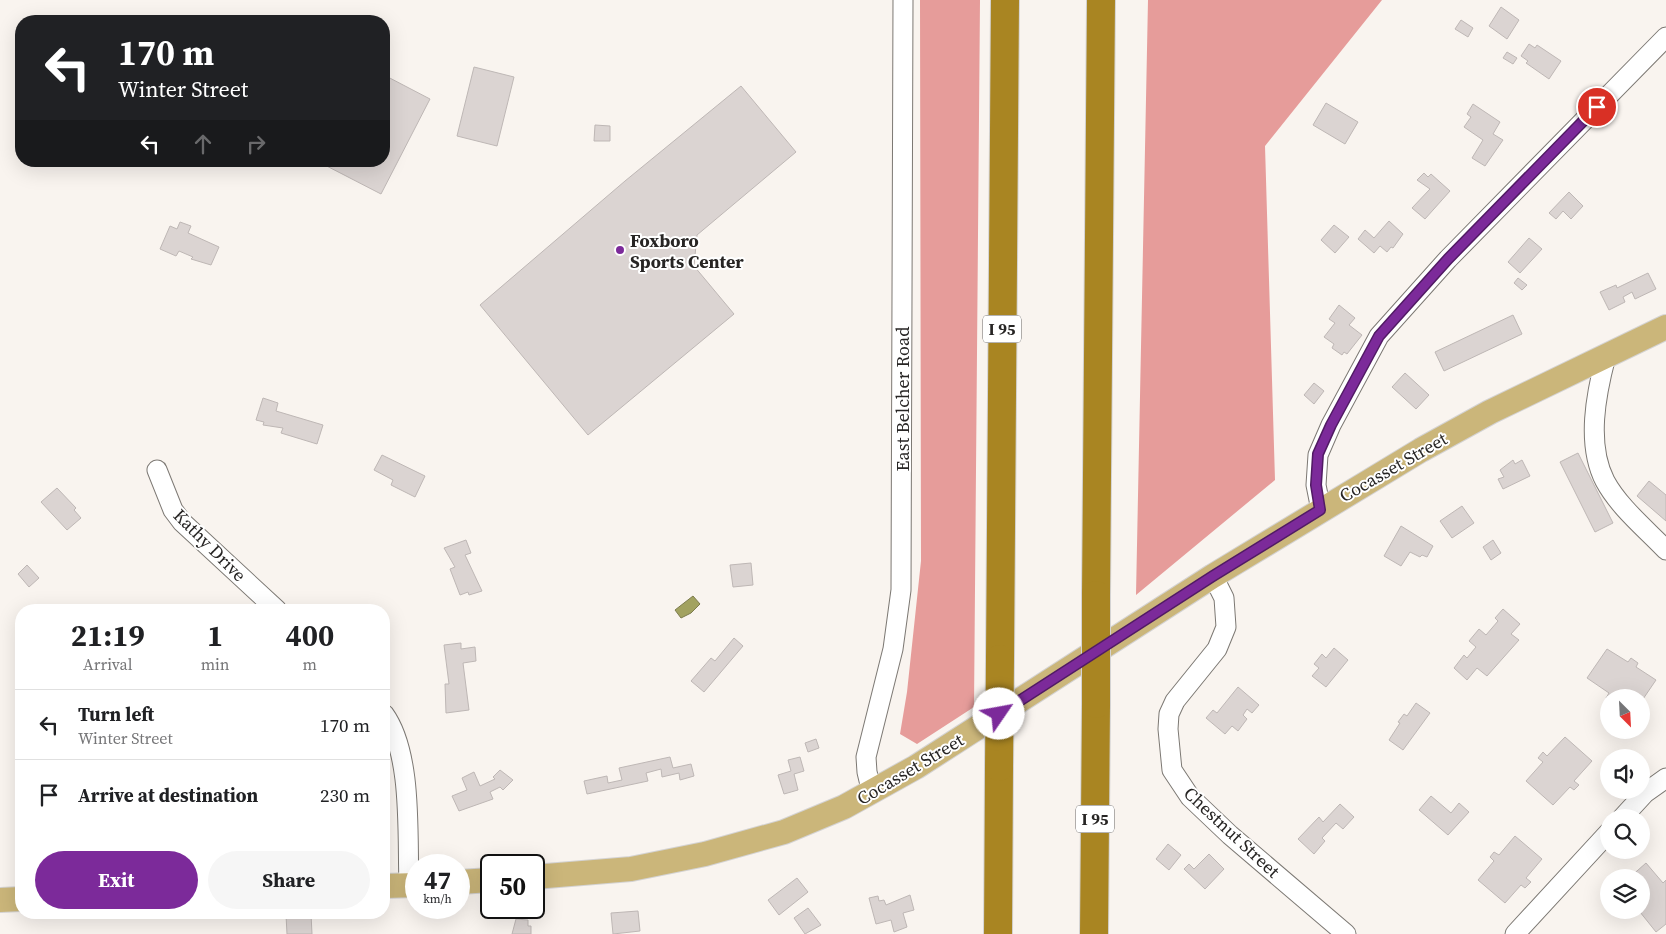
<!DOCTYPE html>
<style>
:root{--surface:#fff;--page:#f6f6f6;--text:#202124;--muted:#757577;--line:#e0e0e0;--accent:#7c2a9a}
body{margin:0;font-family:"Source Serif 4",serif;background:var(--page);color:var(--text);height:100vh;display:flex;flex-direction:column;font-size:19px;white-space:nowrap}
*{box-sizing:border-box;margin:0}
p{font-size:16px;color:var(--muted)}
.icon{flex:none;width:28px;height:28px;fill:none;stroke:currentColor;stroke-width:2;stroke-linecap:round;stroke-linejoin:round}
.map{position:relative;flex:1;overflow:hidden}
.details{position:absolute;left:15px;top:604px;width:375px;height:315px;display:flex;flex-direction:column;background:var(--surface);border-radius:20px;box-shadow:0 5px 20px #0002}
.details>*{flex:none}
.guide{position:absolute;left:15px;top:15px;width:375px;height:152px;border-radius:20px;box-shadow:0 5px 20px #0002;background:#202124;color:#fff;overflow:hidden}
.needle{width:32px;rotate:156deg}
.fabs{position:absolute;left:1600px;top:689px;display:grid;gap:10px}
.fabs a{display:grid;place-items:center;width:50px;height:50px;border-radius:50%;background:var(--surface);box-shadow:0 5px 20px #0002;font-size:25px}
.speed{position:absolute;left:405px;top:854px;display:flex;gap:10px;font-size:25px;font-weight:700;text-align:center}
.speed>*{display:grid;place-content:center;width:65px;height:65px;border-radius:50%;background:var(--surface);box-shadow:0 5px 20px #0002;line-height:1}
.speed small{font-size:12px;font-weight:400}
.speed .limit{border:2px solid #111;border-radius:8px;background:#fff;color:#111}
.pin{position:absolute;display:grid;place-items:center;width:42px;height:42px;color:#fff;margin:-21px;border:2px solid #fff;border-radius:50%;box-shadow:0 1px 5px #0007}
.me{position:absolute;width:55px;margin:-28px;rotate:57deg;stroke-linejoin:round;filter:drop-shadow(0 0 4px #0008)}
.turn{display:flex;align-items:center;gap:18px;height:105px;padding:0 20px;font-size:22px}
.turn .icon{width:65px;height:65px;stroke-width:2.5}
.turn b{display:block;font-size:35px;line-height:42px}
.lanes{display:flex;align-items:center;height:48px;padding:0 20px;background:#0003;justify-content:center;gap:25px;direction:ltr}
.lanes .off{opacity:.35}
.eta{display:flex;justify-content:space-evenly;align-items:center;height:85px;text-align:center}
.eta b{font-size:30px;font-weight:700;line-height:35px}
.primary-button{display:flex;gap:10px;margin-top:auto;padding:10px 20px}
.primary-button a{flex:1;height:58px;border-radius:30px;background:var(--accent);color:#fff;font-size:20px;font-weight:700;line-height:58px;text-align:center}
.primary-button a+a{background:var(--page);color:var(--text)}
ul{padding:0;list-style:none}
li{display:flex;align-items:center;gap:15px;height:70px;padding:0 20px;border-top:1px solid var(--line)}
li div{flex:1}
li b{display:block;font-size:19px}
li em{font-style:normal}
.map>svg:first-child{display:block}
.forest{fill:#e69c9a}
.water{fill:#a2a260;stroke:#7d7c4e}
.building{fill:#dbd4d2;stroke:#beb7b5}
.lines{fill:none;stroke-linecap:round;stroke-linejoin:round}
.minor-casing{stroke:#7c7873;stroke-width:21}
.major-casing{stroke:#d4d3d3;stroke-width:26}
.highway-casing{stroke:#d4d3d3;stroke-width:30}
.minor{stroke:#fff;stroke-width:19}
.major{stroke:#cbb67a;stroke-width:24}
.highway{stroke:#a98522;stroke-width:28}
.highway-bridge-casing{stroke:#d4d3d3;stroke-width:30;stroke-linecap:butt}
.highway-bridge{stroke:#a98522;stroke-width:28}
.route-casing{stroke:#511b64;stroke-width:12}
.route{stroke:#7c2a9a;stroke-width:9}
.poi-dot{fill:#7c2a9a;stroke:#fff;stroke-width:2}
.labels{text-anchor:middle;dominant-baseline:central;stroke-width:4;stroke-linejoin:round;paint-order:stroke}
.shield{fill:#fff;stroke:#686666;stroke-width:1}
.shield-label{font-size:16px;font-weight:bold;fill:#272524}
.poi-label{font-size:18px;font-weight:bold;fill:#272524;stroke:#fff;text-anchor:start}
.street-label{font-size:18px;fill:#272524;stroke:#fff}
</style>
<div class="map">
<svg width="1666" height="934" viewBox="0 0 1666 934">
<rect width="100%" height="100%" fill="#f9f4ef"/>
<g class="forest">
<polygon points="920,0 980,0 974,707 917,744 900,734 907,692 921,561"/>
<polygon points="1148,0 1382,0 1265,146 1275,480 1136,595"/>
</g>
<polygon class="water" points="693,596 700,604 691,613 681,618 675,610"/>
<g class="building">
<polygon points="1501,7 1519,20 1507,39 1489,26"/>
<polygon points="1461,20 1473,28 1468,37 1455,29"/>
<polygon points="1529,44 1535,48 1537,45 1561,61 1549,79 1526,63 1528,61 1521,56"/>
<polygon points="1507,52 1517,58 1513,64 1503,58"/>
<polygon points="474,67 514,77 497,146 457,136"/>
<polygon points="384,75 430,99 381,194 317,161 384,161"/>
<polygon points="741,86 796,152 697,235 694,266 734,314 588,435 480,305 625,181"/>
<polygon points="1326,103 1358,122 1345,144 1313,125"/>
<polygon points="1473,104 1500,122 1493,134 1503,140 1485,166 1472,158 1483,140 1464,127 1471,117 1467,114"/>
<polygon points="595,125 610,126 610,141 594,141"/>
<polygon points="1424,173 1428,177 1431,174 1450,191 1425,219 1412,208 1430,189 1417,180"/>
<polygon points="1569,192 1583,206 1571,219 1563,211 1556,219 1549,213"/>
<polygon points="1389,221 1403,234 1393,248 1391,247 1387,252 1380,246 1374,253 1358,239 1365,230 1374,238"/>
<polygon points="180,222 191,226 188,233 219,247 211,265 191,259 193,257 179,251 176,256 160,249 170,226 177,229"/>
<polygon points="1334,225 1349,237 1335,253 1321,240"/>
<polygon points="1529,238 1542,249 1520,273 1508,262"/>
<polygon points="1648,273 1656,289 1635,299 1632,292 1623,297 1625,302 1609,310 1600,292 1616,285 1617,288"/>
<polygon points="1518,278 1527,285 1522,290 1514,283"/>
<polygon points="1339,305 1355,318 1349,325 1362,335 1347,354 1344,352 1342,355 1332,348 1334,344 1324,337 1335,323 1329,319"/>
<polygon points="1513,315 1522,334 1444,371 1435,352"/>
<polygon points="1405,373 1429,395 1416,409 1392,387"/>
<polygon points="1314,383 1324,391 1314,404 1304,395"/>
<polygon points="263,398 278,403 276,411 323,425 317,444 281,433 283,428 263,425 264,422 256,420"/>
<polygon points="1578,453 1613,523 1595,532 1560,462"/>
<polygon points="382,455 425,476 415,497 391,485 393,480 374,470"/>
<polygon points="1513,460 1515,464 1522,460 1530,476 1503,489 1498,479 1504,477 1500,470"/>
<polygon points="1649,481 1666,495 1666,521 1637,496"/>
<polygon points="57,488 76,508 74,510 81,518 67,530 41,502"/>
<polygon points="1462,506 1474,523 1452,538 1440,521"/>
<polygon points="1401,526 1433,546 1427,557 1422,555 1420,557 1410,552 1401,566 1384,556"/>
<polygon points="466,540 471,553 465,555 482,591 469,595 468,592 460,595 450,569 455,567 444,548"/>
<polygon points="1493,540 1501,553 1491,560 1483,547"/>
<polygon points="751,563 753,585 733,587 730,565"/>
<polygon points="27,565 39,578 29,587 18,574"/>
<polygon points="1503,609 1520,624 1511,634 1519,640 1487,676 1477,668 1467,680 1454,668 1464,655 1467,658 1476,647 1469,641 1479,629 1486,635 1498,621 1495,618"/>
<polygon points="734,638 743,646 704,692 691,681 711,658 715,661"/>
<polygon points="461,643 461,649 475,647 476,661 463,663 469,710 446,713 445,684 449,684 444,645"/>
<polygon points="1334,648 1348,660 1326,687 1312,676 1319,668 1314,664 1322,654 1326,658"/>
<polygon points="1607,649 1628,662 1631,658 1638,663 1636,667 1656,680 1641,702 1641,698 1614,696 1609,698 1609,700 1606,698 1609,693 1587,678"/>
<polygon points="1238,687 1259,705 1252,713 1247,709 1243,715 1247,719 1238,731 1232,726 1225,734 1206,718 1213,710 1217,713"/>
<polygon points="1416,703 1430,713 1403,750 1389,740 1400,723 1398,722 1404,714 1407,716"/>
<polygon points="1565,737 1592,761 1574,781 1579,785 1574,790 1570,787 1553,805 1526,781 1543,762 1538,758 1543,752 1547,756"/>
<polygon points="816,739 819,748 808,752 805,743"/>
<polygon points="670,757 673,768 691,764 694,776 680,780 679,773 662,777 661,769 646,773 648,781 587,794 584,781 607,776 608,783 622,780 619,768"/>
<polygon points="800,757 804,771 794,774 798,790 784,794 778,775 791,771 788,760"/>
<polygon points="500,770 513,780 503,790 500,787 490,792 493,799 459,811 452,796 467,790 462,778 474,772 480,786 495,779 493,777"/>
<polygon points="1431,796 1451,813 1459,803 1469,812 1448,835 1419,810"/>
<polygon points="1340,804 1354,817 1343,829 1336,823 1322,838 1325,841 1314,854 1298,839 1319,817 1323,822"/>
<polygon points="1515,836 1542,859 1526,878 1531,882 1525,888 1521,885 1505,903 1478,880 1494,861 1490,857 1494,852 1499,855"/>
<polygon points="1168,844 1181,855 1169,870 1156,859"/>
<polygon points="1209,854 1224,869 1205,889 1184,869 1189,864 1194,869"/>
<polygon points="1646,863 1663,883 1666,880 1666,924 1656,932 1640,912 1634,916 1629,911 1641,910 1641,878 1629,878"/>
<polygon points="797,878 808,892 779,915 768,900"/>
<polygon points="910,895 914,910 903,913 907,927 894,932 891,920 876,924 869,898 878,896 879,901 884,900 886,905"/>
<polygon points="808,908 821,925 805,934 794,918"/>
<polygon points="638,911 640,931 613,934 611,913"/>
<polygon points="311,914 312,934 287,934 286,915"/>
<polygon points="516,919 528,920 528,926 531,926 531,934 512,934"/>
</g>
<g class="lines">
<g class="minor-casing">
<g id="minor">
<path d="M 1606,356 C 1596,394 1586,444 1605,481 C 1619,507 1646,529 1666,550"/>
<polyline points="157,470 173,510 182,522 277,610"/>
<polyline points="1321,510 1316,485 1318,455 1331,425 1379,336 1448,259 1666,37"/>
<polyline points="1213,576 1224,598 1226,627 1217,649 1175,701 1169,714 1168,729 1172,770 1190,797 1230,835 1346,934"/>
<path d="M 384,714 C 413,754 407,836 409,885"/>
<polyline points="872,793 867,772 866,757 893,649 901,590 903,0"/>
<polyline points="1622,818 1645,793 1666,778"/>
<polyline points="1515,934 1609,832"/>
</g>
</g>
<g class="major-casing">
<g id="major">
<polyline points="534,877 631,869 705,854 784,832 844,807 916,767 1213,576 1421,450 1490,412 1666,327"/>
<polyline points="459,882 491,880"/>
<polyline points="384,886 416,885"/>
<polyline points="0,900 21,899"/>
</g>
</g>
<g class="highway-casing">
<g id="highway">
<polyline points="1096,595 1101,0"/>
<polyline points="1000,659 1005,0"/>
<polyline points="998,934 999,767"/>
<polyline points="1094,934 1096,704"/>
</g>
</g>
<use href="#minor" class="minor"/>
<use href="#major" class="major"/>
<use href="#highway" class="highway"/>
<g class="highway-bridge-casing">
<g id="highway-bridge">
<polyline points="1096,704 1096,595"/>
<polyline points="999,767 1000,659"/>
</g>
</g>
<use href="#highway-bridge" class="highway-bridge"/>
</g>
<g class="lines">
<g class="route-casing">
<polyline id="route" points="999,714 1213,576 1320,510 1316,485 1318,454 1331,425 1379,336 1448,259 1597,107"/>
</g>
<use href="#route" class="route"/>
</g>
<circle class="poi-dot" cx="620" cy="250" r="5"/>
<g class="labels">
<g class="shield">
<rect x="983" y="315.5" width="38" height="27" rx="4"/>
<rect x="1076" y="805.5" width="38" height="27" rx="4"/>
</g>
<g class="shield-label">
<text x="1002" y="329">I 95</text>
<text x="1095" y="819">I 95</text>
</g>
<g class="poi-label">
<text x="630" y="240">Foxboro<tspan x="630" dy="21">Sports Center</tspan></text>
</g>
<g class="street-label">
<text transform="translate(902 399) rotate(-90)">East Belcher Road</text>
<text transform="translate(1393 467) rotate(-30)">Cocasset Street</text>
<text transform="translate(210 545) rotate(45)">Kathy Drive</text>
<text transform="translate(910 769) rotate(-31)">Cocasset Street</text>
<text transform="translate(1232 832) rotate(43)">Chestnut Street</text>
</g>
</g>
</svg>
<div class="fabs">
<a><svg class="needle" viewBox="-14 -14 28 28"><path d="M0-13l5 13h-10z" fill="#e53935"/><path d="M0 13l5-13h-10z" fill="#757577"/></svg></a>
<a><svg class="icon" aria-label="sound" viewBox="0 0 24 24"><path d="M4 9h4l5-4v14l-5-4H4zM17 9q2 3 0 6"/></svg></a>
<a><svg class="icon" aria-label="search" viewBox="0 0 24 24"><circle cx="10" cy="10" r="6"/><path d="M15 15l6 6"/></svg></a>
<a><svg class="icon" aria-label="layers" viewBox="0 0 24 24"><path d="M12 4l9 5-9 5-9-5zM3 14l9 5 9-5"/></svg></a>
</div>
<div class="speed"><div>47<small>km/h</small></div><div class="limit">50</div></div>
<div class="pin" style="left:1597px;top:107px;background:#d93025"><svg class="icon" aria-label="arrive" viewBox="0 0 24 24"><path d="M6 21V4h12l-3 4 3 4H6"/></svg></div>
<svg class="me" style="left:999px;top:714px" viewBox="-20 -20 40 40"><circle r="19" fill="#fff"/><path d="M0-13L10 11 0 6-10 11z" fill="#7c2a9a"/></svg>
<div class="guide">
<div class="turn"><svg class="icon" aria-label="left" viewBox="0 0 24 24"><path d="M17 20v-9H6M10 6l-5 5 5 5"/></svg><div><b>170 m</b>Winter Street</div></div>
<div class="lanes"><svg class="icon" aria-label="left" viewBox="0 0 24 24"><path d="M17 20v-9H6M10 6l-5 5 5 5"/></svg><svg class="icon off" aria-label="ahead" viewBox="0 0 24 24"><path d="M12 20V5M6 11l6-6 6 6"/></svg><svg class="icon off" aria-label="right" viewBox="0 0 24 24"><path d="M7 20v-9h11M14 6l5 5-5 5"/></svg></div>
</div>
<section class="details">
<div class="eta">
<div><b>21:19</b><p>Arrival</p></div>
<div><b>1</b><p>min</p></div>
<div><b>400</b><p>m</p></div>
</div>
<ul>
<li><svg class="icon" aria-label="left" viewBox="0 0 24 24"><path d="M17 20v-9H6M10 6l-5 5 5 5"/></svg><div><b>Turn left</b><p>Winter Street</p></div><em>170 m</em></li>
<li><svg class="icon" aria-label="arrive" viewBox="0 0 24 24"><path d="M6 21V4h12l-3 4 3 4H6"/></svg><div><b>Arrive at destination</b></div><em>230 m</em></li>
</ul>
<div class="primary-button"><a>Exit</a><a>Share</a></div>
</section>
</div>
